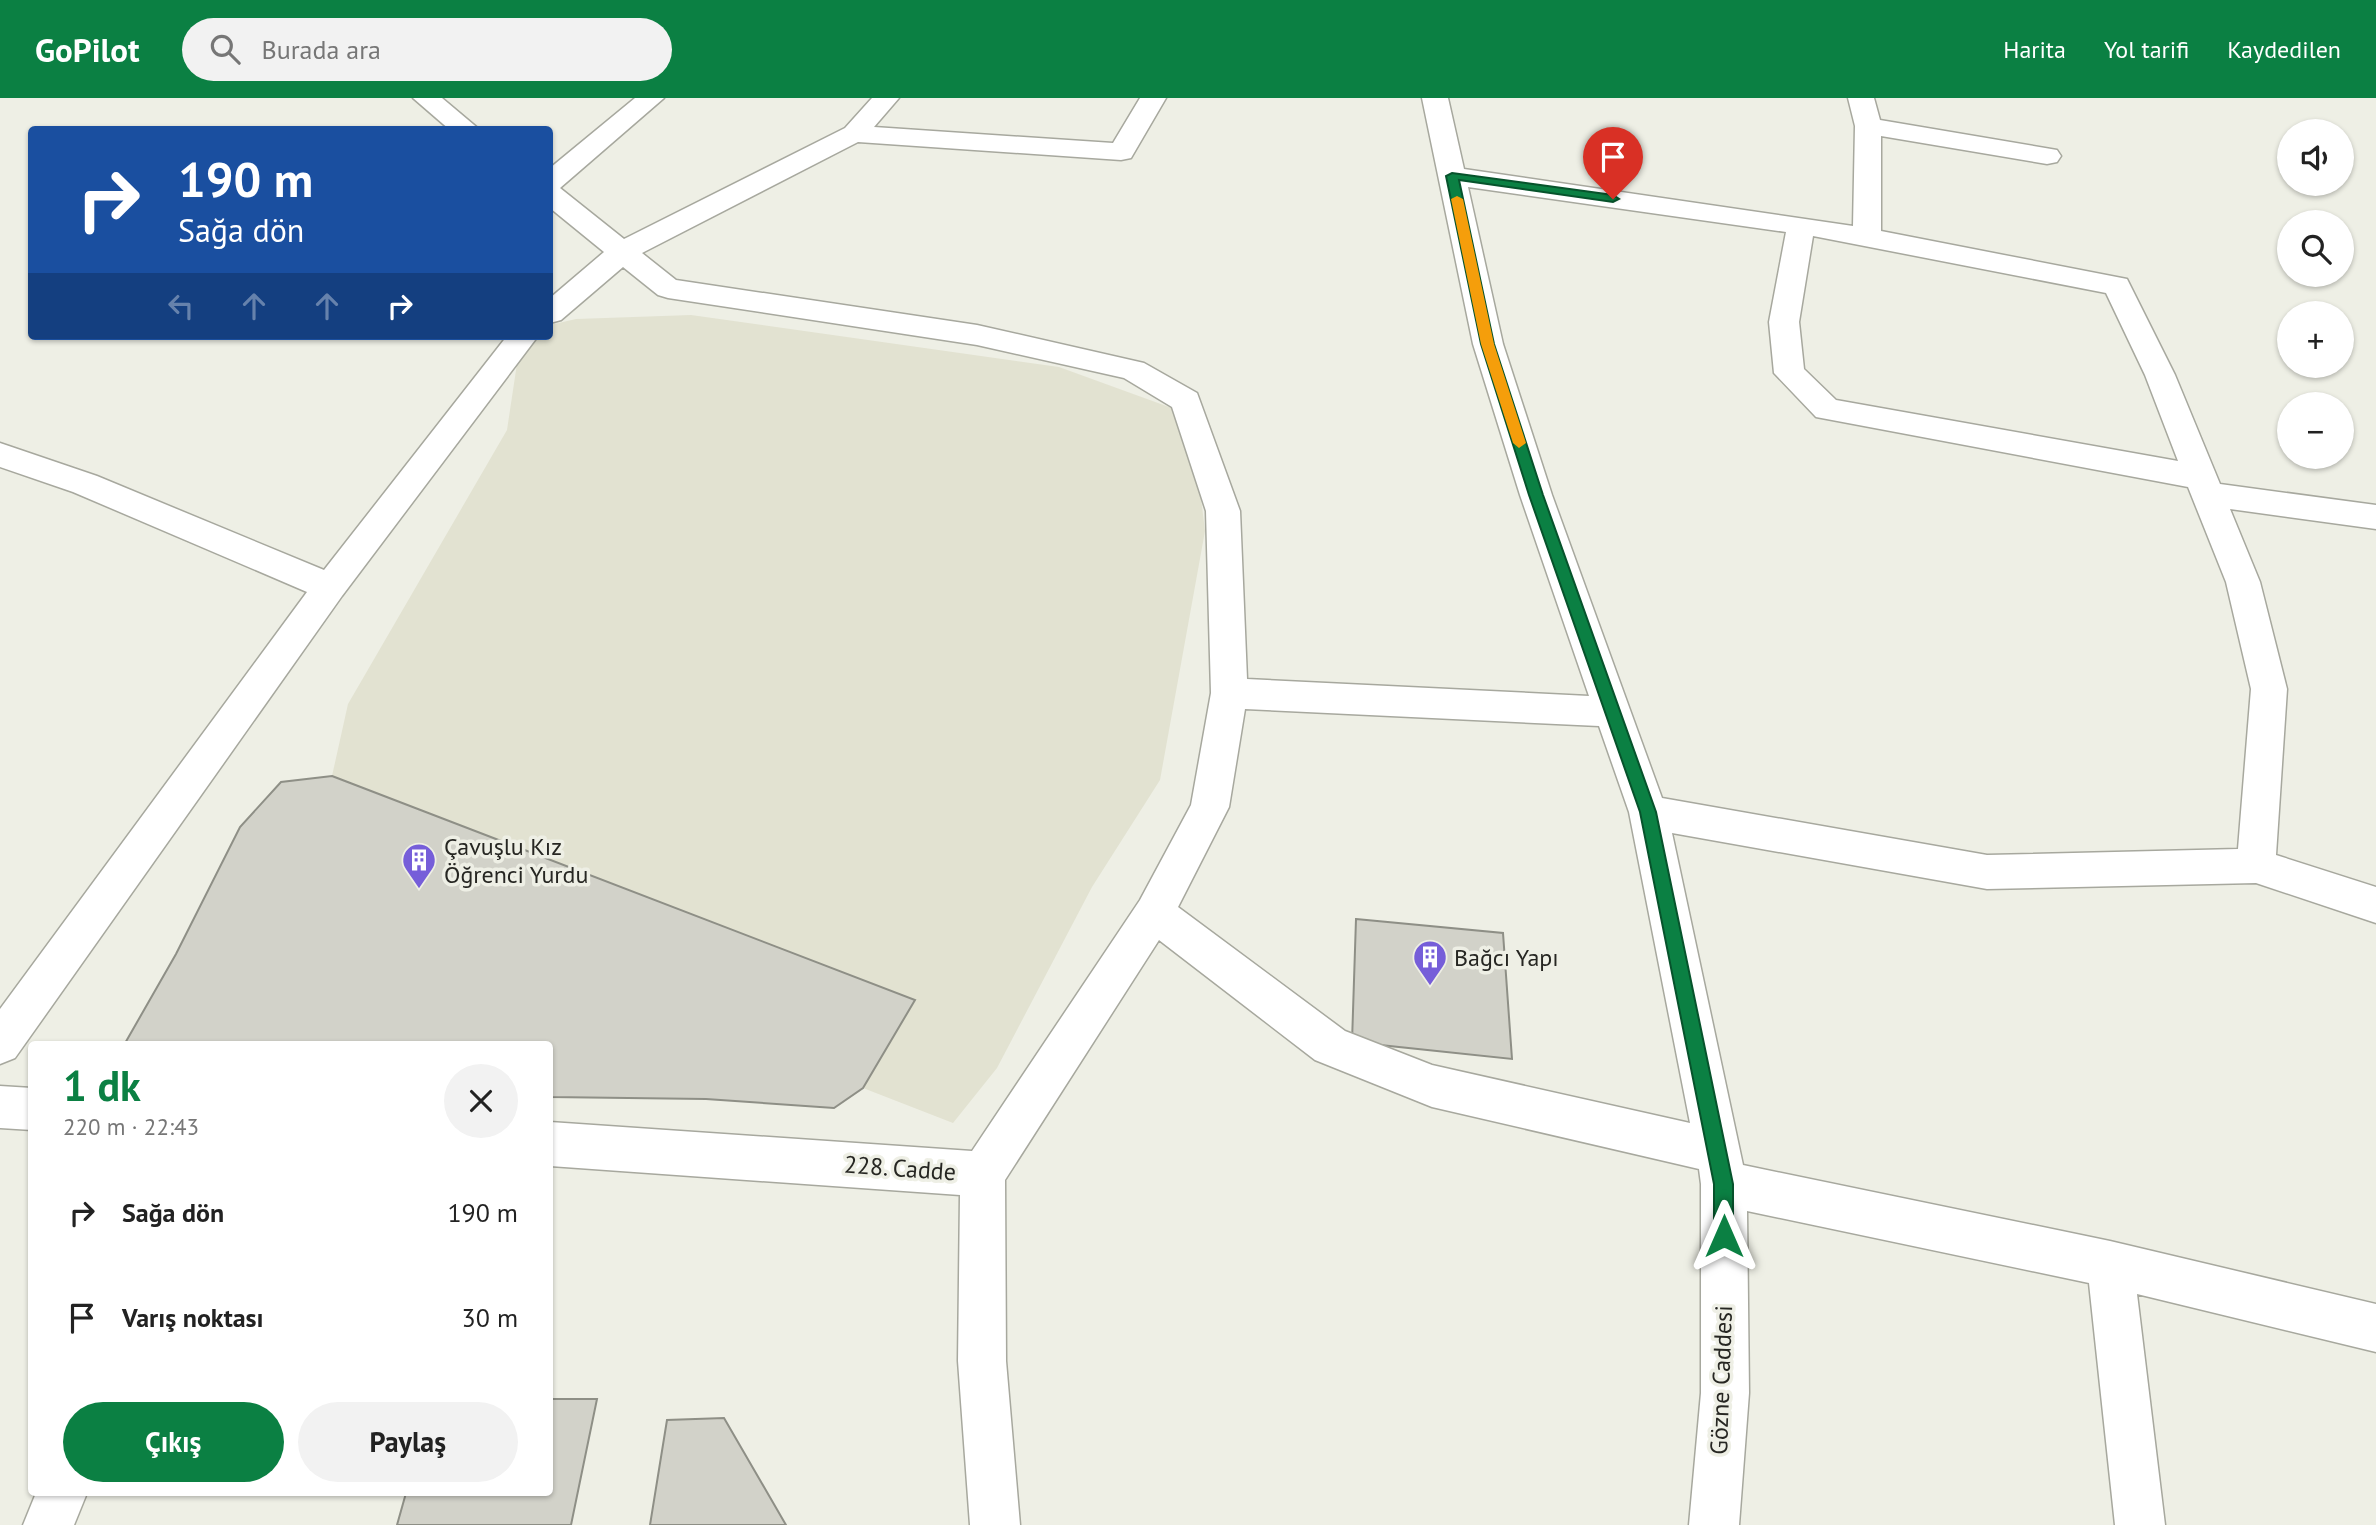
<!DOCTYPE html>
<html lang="tr">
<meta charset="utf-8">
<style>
:root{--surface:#fff;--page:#f2f2f2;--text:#222;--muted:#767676;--accent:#0b8043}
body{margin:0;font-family:"PT Sans",sans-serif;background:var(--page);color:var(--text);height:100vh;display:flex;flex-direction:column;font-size:26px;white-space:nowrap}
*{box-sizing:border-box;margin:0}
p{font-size:23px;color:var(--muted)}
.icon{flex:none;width:38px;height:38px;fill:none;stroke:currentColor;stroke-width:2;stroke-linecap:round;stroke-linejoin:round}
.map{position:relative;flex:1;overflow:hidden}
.panel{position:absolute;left:28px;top:943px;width:525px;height:455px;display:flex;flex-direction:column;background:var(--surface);border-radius:7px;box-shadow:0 2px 5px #0004}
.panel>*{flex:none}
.banner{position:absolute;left:28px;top:28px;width:525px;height:214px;border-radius:7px;box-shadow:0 2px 5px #0004;background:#1a4fa0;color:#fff;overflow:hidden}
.buttons{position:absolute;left:2277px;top:21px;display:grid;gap:14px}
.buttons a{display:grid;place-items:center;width:77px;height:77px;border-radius:50%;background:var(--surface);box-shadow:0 2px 5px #0004;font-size:35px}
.pin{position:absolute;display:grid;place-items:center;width:60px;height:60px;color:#fff;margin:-72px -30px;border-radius:50% 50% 50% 0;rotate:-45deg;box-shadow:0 0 7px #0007}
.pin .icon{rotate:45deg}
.me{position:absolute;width:77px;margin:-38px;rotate:0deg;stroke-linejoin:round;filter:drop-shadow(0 0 5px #0008)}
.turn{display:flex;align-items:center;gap:24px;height:147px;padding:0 35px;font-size:32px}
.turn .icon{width:91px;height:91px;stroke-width:2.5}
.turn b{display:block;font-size:49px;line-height:60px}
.lanes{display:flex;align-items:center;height:66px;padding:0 35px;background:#0003;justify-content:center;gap:35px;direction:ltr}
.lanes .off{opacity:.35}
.round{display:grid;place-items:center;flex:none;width:74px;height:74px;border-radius:37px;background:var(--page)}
.summary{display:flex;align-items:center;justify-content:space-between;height:119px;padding:0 35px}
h1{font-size:42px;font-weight:700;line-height:52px;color:var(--accent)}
.action{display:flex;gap:14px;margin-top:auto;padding:14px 35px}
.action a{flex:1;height:80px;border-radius:42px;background:var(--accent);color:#fff;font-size:28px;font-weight:700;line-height:80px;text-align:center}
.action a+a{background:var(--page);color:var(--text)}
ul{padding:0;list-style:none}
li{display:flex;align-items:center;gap:21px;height:105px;padding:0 35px}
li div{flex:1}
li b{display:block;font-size:26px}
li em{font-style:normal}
header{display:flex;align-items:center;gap:42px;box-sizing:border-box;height:98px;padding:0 35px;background:var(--accent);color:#fff}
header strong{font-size:33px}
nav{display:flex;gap:38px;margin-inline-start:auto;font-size:24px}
.search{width:490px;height:63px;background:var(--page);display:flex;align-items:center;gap:18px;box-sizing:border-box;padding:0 24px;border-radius:38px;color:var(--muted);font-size:26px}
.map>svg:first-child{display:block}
.built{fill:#e2e2d1}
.building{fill:#d2d2c9;stroke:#8e8f86;stroke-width:2}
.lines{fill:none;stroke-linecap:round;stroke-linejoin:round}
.minor-casing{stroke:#a7a89e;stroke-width:3}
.minor{fill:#fff;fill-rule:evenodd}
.route{fill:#0b8043;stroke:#07532c;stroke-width:2}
.slow{fill:#f59e0b}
.labels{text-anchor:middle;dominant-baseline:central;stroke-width:7;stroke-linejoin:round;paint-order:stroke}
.poi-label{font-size:24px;fill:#262622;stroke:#eeefe5;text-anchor:start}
.street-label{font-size:24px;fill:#262622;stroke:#eeefe5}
</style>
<header>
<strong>GoPilot</strong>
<div class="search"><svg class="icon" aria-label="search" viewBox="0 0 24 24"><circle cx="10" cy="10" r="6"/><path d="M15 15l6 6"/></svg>Burada ara</div>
<nav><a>Harita</a><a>Yol tarifi</a><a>Kaydedilen</a></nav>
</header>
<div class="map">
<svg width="2376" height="1427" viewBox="0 0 2376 1427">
<rect width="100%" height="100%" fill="#eeefe5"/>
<polygon class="built" points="691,217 1059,269 1191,317 1205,433 1160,682 1092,789 997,970 953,1025 863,990 915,902 822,866 587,783 332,678 348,606 507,332 518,259 538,238 550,238 550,227 576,221"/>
<g class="building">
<polygon points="332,678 915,902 863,990 834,1010 706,1001 550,999 550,947 124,947 176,856 240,729 281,684"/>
<polygon points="1356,821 1503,835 1512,961 1352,944"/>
<polygon points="550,1301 597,1301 571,1427 397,1427 406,1395 550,1395"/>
<polygon points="724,1320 786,1427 650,1427 667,1322"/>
</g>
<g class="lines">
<g class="minor-casing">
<g id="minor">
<polygon points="413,0 442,0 480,32 450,32"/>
<path d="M 635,0 L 664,0 L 560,90 L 624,141 L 845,30 L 872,0 L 899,0 L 874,29 L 1113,45 L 1140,0 L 1166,0 L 1131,60 L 1121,62 L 858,44 L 642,155 L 676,182 L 977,227 L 1144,265 L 1197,295 L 1240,413 L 1247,581 L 1589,598 L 1520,397 L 1473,246 L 1422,0 L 1448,0 L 1464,71 L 1853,128 L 1855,28 L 1848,0 L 1874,0 L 1880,22 L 2057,52 L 2061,58 L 2057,64 L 2047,66 L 1881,38 L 1881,133 L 2127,181 L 2175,277 L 2220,386 L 2376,407 L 2376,431 L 2230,411 L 2260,484 L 2287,591 L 2276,757 L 2376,789 L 2376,825 L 2256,785 L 1987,791 L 1672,735 L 1743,1067 L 2110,1143 L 2376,1206 L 2376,1254 L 2137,1196 L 2165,1427 L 2115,1427 L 2089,1185 L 1747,1113 L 1749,1295 L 1739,1427 L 1689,1427 L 1701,1295 L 1701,1086 L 1699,1071 L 1432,1009 L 1315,962 L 1159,842 L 1005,1082 L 1006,1263 L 1020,1427 L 970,1427 L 958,1263 L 960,1097 L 550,1068 L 550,1024 L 972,1053 L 1140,802 L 1191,707 L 1211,595 L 1206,413 L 1172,309 L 1124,280 L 977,247 L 668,200 L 658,197 L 623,169 L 561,222 L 550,225 L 550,200 L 604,154 L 550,110 L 550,70 ZM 1468,89 L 1786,134 L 1769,224 L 1774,275 L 1816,319 L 2188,389 L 2226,484 L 2251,591 L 2238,751 L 1987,757 L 1662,700 L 1552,397 L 1503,246 ZM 1813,138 L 2106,195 L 2145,277 L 2178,363 L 1836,302 L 1804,271 L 1799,224 ZM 1245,611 L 1599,628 L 1629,714 L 1690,1025 L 1432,967 L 1345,933 L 1178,809 L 1229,709 Z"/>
<polygon points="507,238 538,238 342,498 15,960 0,966 0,911 307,494 73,394 0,369 0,345 97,378 324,472"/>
<polygon points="0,988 32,990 32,1032 0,1030"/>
<polygon points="36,1395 87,1395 74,1427 23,1427"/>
</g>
</g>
<use href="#minor" class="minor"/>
</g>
<polygon class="route" points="1452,75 1613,97 1619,101 1613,104 1459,82 1494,246 1543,397 1656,714 1733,1086 1733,1138 1731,1145 1724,1148 1717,1145 1714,1138 1714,1086 1640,714 1529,397 1481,246 1446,78"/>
<polygon class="slow" points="1457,98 1463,101 1494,246 1526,345 1519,350 1513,345 1481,246 1451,101"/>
<defs>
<g id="building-pin" transform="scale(1.75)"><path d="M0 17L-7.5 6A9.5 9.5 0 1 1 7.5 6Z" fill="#765ed9" stroke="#eeefe5"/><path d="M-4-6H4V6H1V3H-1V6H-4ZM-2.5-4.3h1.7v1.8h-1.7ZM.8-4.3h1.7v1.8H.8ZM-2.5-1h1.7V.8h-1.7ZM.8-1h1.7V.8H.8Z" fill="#fff"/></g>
</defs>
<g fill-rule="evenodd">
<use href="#building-pin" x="419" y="762"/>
<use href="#building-pin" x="1430" y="859"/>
</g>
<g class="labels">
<g class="poi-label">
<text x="444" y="748">Çavuşlu Kız<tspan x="444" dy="28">Öğrenci Yurdu</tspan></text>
<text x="1454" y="859">Bağcı Yapı</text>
</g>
<g class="street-label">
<text transform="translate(900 1070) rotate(4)">228. Cadde</text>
<text transform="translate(1721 1282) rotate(-88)">Gözne Caddesi</text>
</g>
</g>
</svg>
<div class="buttons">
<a><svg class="icon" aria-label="sound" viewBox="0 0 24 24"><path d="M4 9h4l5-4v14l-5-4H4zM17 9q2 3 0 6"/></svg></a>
<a><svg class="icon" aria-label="search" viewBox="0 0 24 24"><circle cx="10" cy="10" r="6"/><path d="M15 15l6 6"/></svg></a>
<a>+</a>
<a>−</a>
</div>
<div class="pin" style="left:1613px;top:101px;background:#d93025"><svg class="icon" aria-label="arrive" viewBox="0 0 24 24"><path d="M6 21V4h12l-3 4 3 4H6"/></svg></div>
<svg class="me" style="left:1724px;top:1138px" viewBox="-20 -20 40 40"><path d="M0-17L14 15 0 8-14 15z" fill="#0b8043" stroke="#fff" stroke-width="4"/></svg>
<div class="banner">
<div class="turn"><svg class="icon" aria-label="right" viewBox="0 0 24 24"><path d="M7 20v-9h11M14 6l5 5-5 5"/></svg><div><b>190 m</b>Sağa dön</div></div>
<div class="lanes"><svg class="icon off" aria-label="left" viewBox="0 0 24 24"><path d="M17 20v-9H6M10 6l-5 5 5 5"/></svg><svg class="icon off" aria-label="ahead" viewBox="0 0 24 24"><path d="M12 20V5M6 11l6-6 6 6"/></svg><svg class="icon off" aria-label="ahead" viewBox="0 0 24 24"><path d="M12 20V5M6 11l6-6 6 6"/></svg><svg class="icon" aria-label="right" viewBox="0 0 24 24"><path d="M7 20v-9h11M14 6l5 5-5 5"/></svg></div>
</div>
<section class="panel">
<div class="summary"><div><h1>1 dk</h1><p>220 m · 22:43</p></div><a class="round"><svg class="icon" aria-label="close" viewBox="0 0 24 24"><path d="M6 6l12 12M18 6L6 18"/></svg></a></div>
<ul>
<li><svg class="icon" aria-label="right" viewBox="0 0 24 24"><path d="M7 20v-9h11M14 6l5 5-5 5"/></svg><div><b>Sağa dön</b></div><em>190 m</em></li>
<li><svg class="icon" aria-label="arrive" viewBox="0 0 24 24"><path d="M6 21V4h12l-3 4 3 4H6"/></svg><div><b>Varış noktası</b></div><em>30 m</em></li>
</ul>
<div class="action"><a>Çıkış</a><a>Paylaş</a></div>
</section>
</div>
